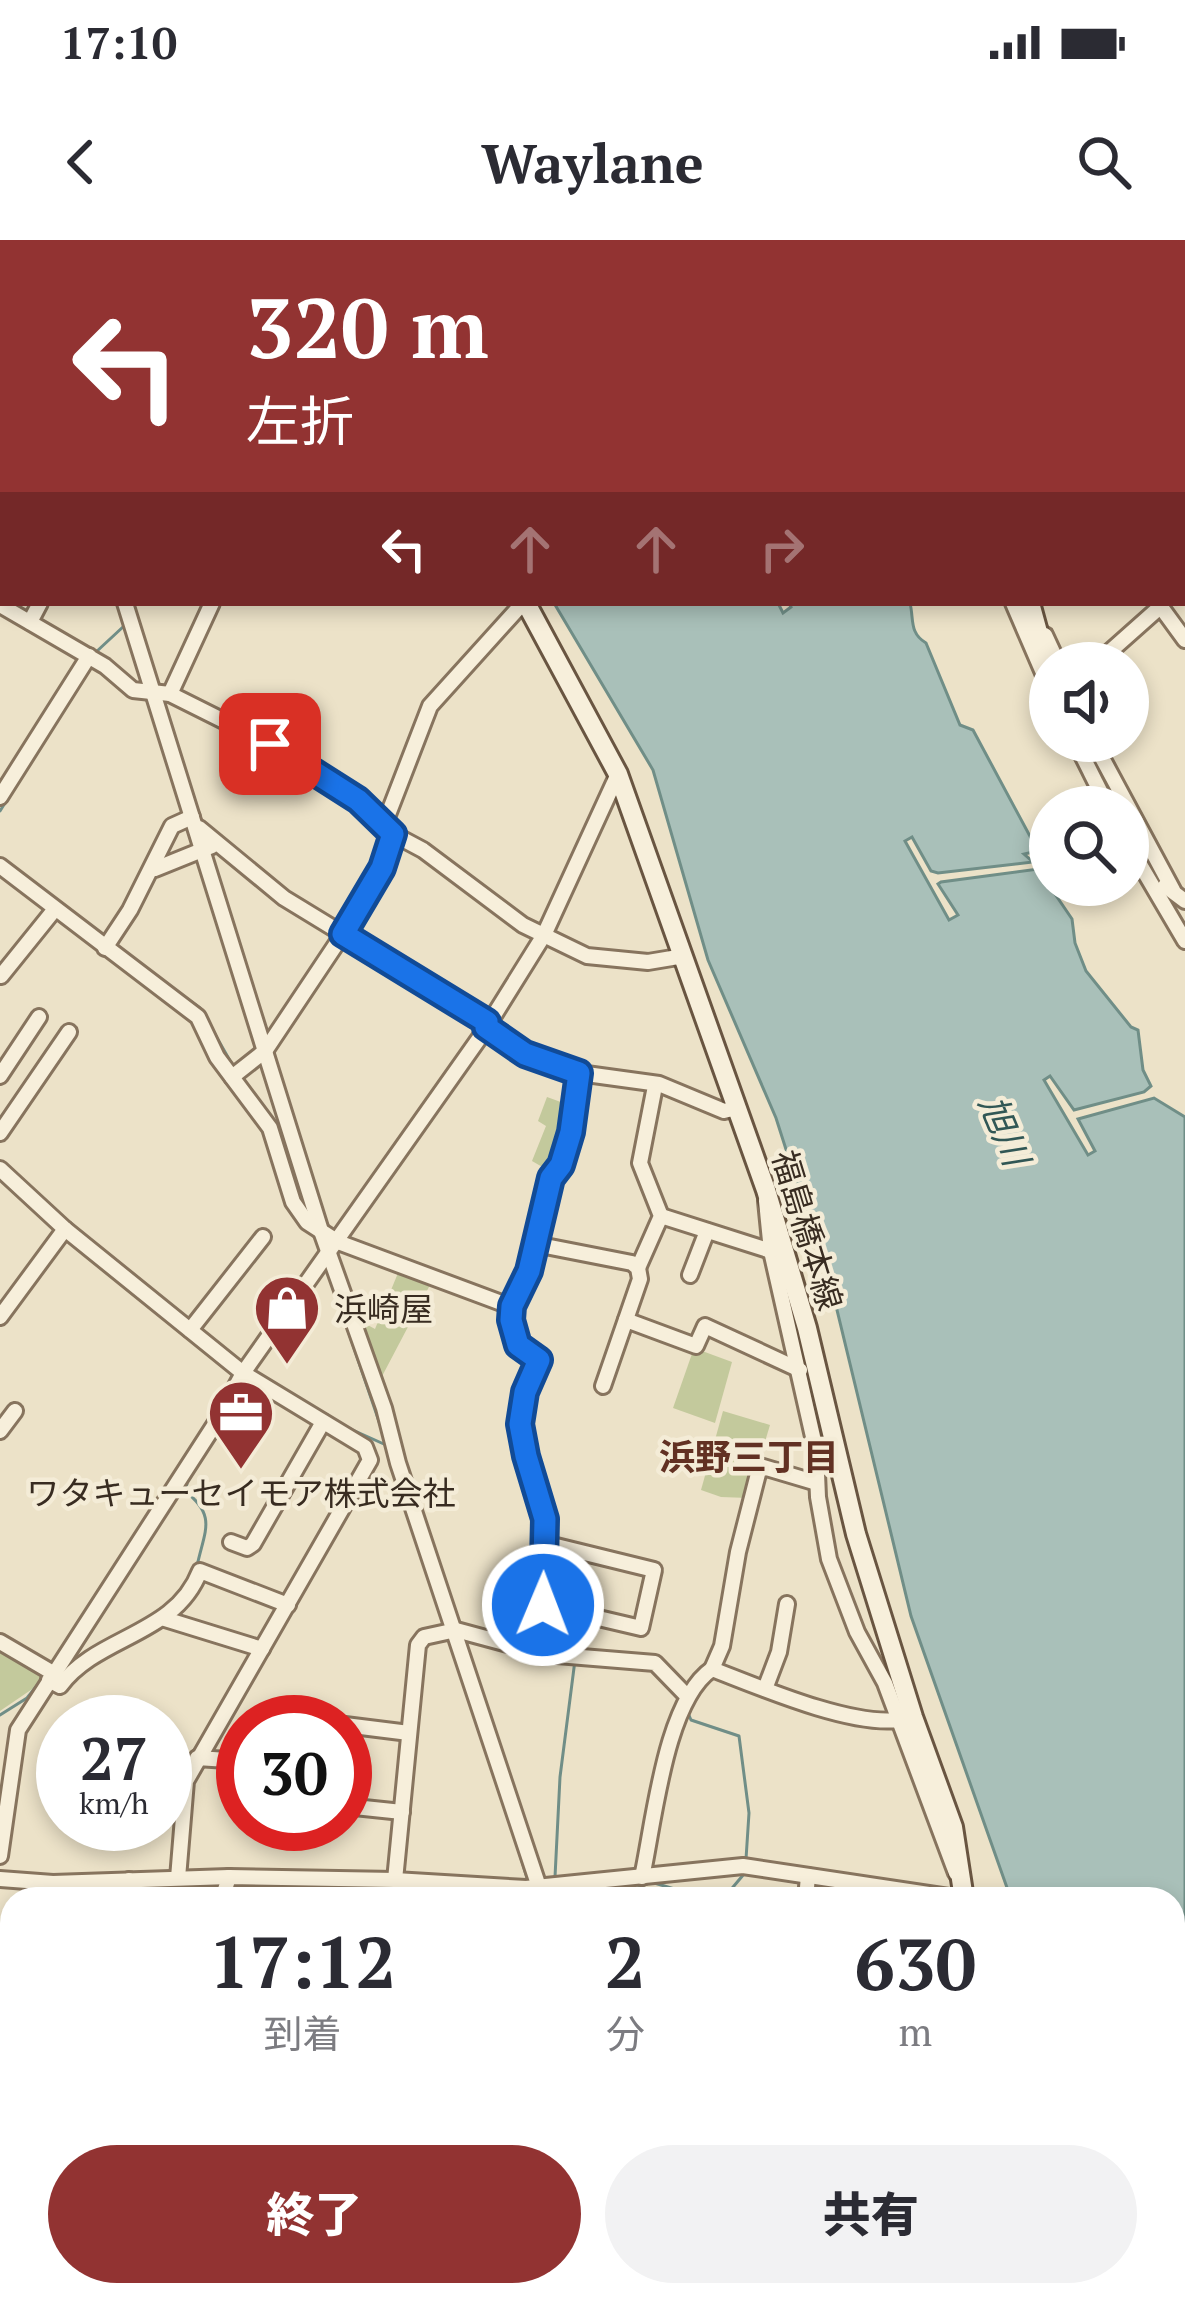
<!DOCTYPE html>
<html lang="ja">
<meta charset="utf-8">
<style>
:root{--surface:#fff;--page:#f2f2f3;--text:#2b2b33;--muted:#7c7c81;--accent:#923332}
body{margin:0;font-family:"PT Serif","Noto Sans JP",serif;background:var(--page);color:var(--text);height:100vh;display:flex;flex-direction:column;font-size:45px;white-space:nowrap}
*{box-sizing:border-box;margin:0}
p{font-size:39px;color:var(--muted)}
.icon{flex:none;width:66px;height:66px;fill:none;stroke:currentColor;stroke-width:2;stroke-linecap:round;stroke-linejoin:round}
.map{position:relative;flex:1;overflow:hidden}
.drawer{position:absolute;left:0px;top:1647px;width:1185px;height:420px;display:flex;flex-direction:column;background:var(--surface);border-radius:36px 36px 0 0;box-shadow:0 6px 18px #0003}
.drawer>*{flex:none}
.top-card{position:absolute;left:0px;top:0px;width:1185px;height:366px;box-shadow:0 6px 18px #0003;background:#923332;color:#fff;overflow:hidden}
.tools{position:absolute;left:1029px;top:402px;display:grid;gap:24px}
.tools a{display:grid;place-items:center;width:120px;height:120px;border-radius:50%;background:var(--surface);box-shadow:0 6px 18px #0003;font-size:60px}
.speed{position:absolute;left:36px;top:1455px;display:flex;gap:24px;font-size:60px;font-weight:700;text-align:center}
.speed>*{display:grid;place-content:center;width:156px;height:156px;border-radius:50%;background:var(--surface);box-shadow:0 6px 18px #0003;line-height:1}
.speed small{font-size:30px;font-weight:400}
.speed .limit{border:18px solid #d22;background:#fff;color:#111}
.pin{position:absolute;display:grid;place-items:center;width:102px;height:102px;color:#fff;margin:-51px;border-radius:24px;box-shadow:0 6px 18px #0006}
.me{position:absolute;width:132px;margin:-66px;rotate:1deg;stroke-linejoin:round;filter:drop-shadow(0 0 9px #0008)}
.turn{display:flex;align-items:center;gap:42px;height:252px;padding:0 48px;font-size:54px}
.turn .icon{width:156px;height:156px;stroke-width:2.5}
.turn b{display:block;font-size:84px;line-height:102px}
.lanes{display:flex;align-items:center;height:114px;padding:0 48px;background:#0003;justify-content:center;gap:60px;direction:ltr}
.lanes .off{opacity:.35}
.eta{display:flex;justify-content:space-evenly;align-items:center;height:204px;text-align:center}
.eta b{font-size:72px;font-weight:800;line-height:84px}
.primary-button{display:flex;gap:24px;margin-top:auto;padding:24px 48px}
.primary-button a{flex:1;height:138px;border-radius:72px;background:var(--accent);color:#fff;font-size:48px;font-weight:800;line-height:138px;text-align:center}
.primary-button a+a{background:var(--page);color:var(--text)}
.status{display:flex;justify-content:space-between;align-items:center;height:84px;padding:0 60px;background:var(--surface);direction:ltr}
.status svg{height:33px;fill:currentColor}
header{display:flex;justify-content:space-between;align-items:center;height:156px;padding:0 48px;background:var(--surface);font-size:54px;font-weight:800}
.map>svg:first-child{display:block}
.green{fill:#c3c99c}
.water{fill:#a9c0b9;stroke:#708e87;stroke-width:3}
.lines{fill:none;stroke-linecap:round;stroke-linejoin:round}
.stream{stroke:#708e87;stroke-width:3}
.street-casing{stroke:#87745e;stroke-width:20}
.secondary-casing{stroke:#695541;stroke-width:24}
.highway-casing{stroke:#554332;stroke-width:30}
.street{stroke:#f7efdb;stroke-width:14}
.secondary{stroke:#f7efdb;stroke-width:18}
.highway{stroke:#d4a35f;stroke-width:24}
.route-casing{stroke:#114b97;stroke-width:30}
.route{stroke:#1a73e8;stroke-width:21}
.labels{text-anchor:middle;dominant-baseline:central;stroke-width:9;stroke-linejoin:round;paint-order:stroke}
.street-label{font-size:33px;fill:#382c21;stroke:#f4ecd7}
.poi-label{font-size:33px;fill:#382c21;stroke:#f4ecd7;text-anchor:start}
.water-label{font-size:36px;font-style:italic;fill:#315755;stroke:#f4ecd7}
.neighbourhood-label{font-size:36px;font-weight:bold;fill:#623123;stroke:#f4ecd7}
</style>
<div class="status"><b>17:10</b><svg viewBox="0 0 49 12"><path d="M0 12V9h3v3zM5 12V6h3v6zM10 12V3h3v9zM15 12V0h3v12zM26 1h20v11H26zM47 4h2v5h-2z"/></svg></div>
<header><svg class="icon" aria-label="back" viewBox="0 0 24 24"><path d="M15 5l-7 7 7 7"/></svg>Waylane<svg class="icon" aria-label="search" viewBox="0 0 24 24"><circle cx="10" cy="10" r="6"/><path d="M15 15l6 6"/></svg></header>
<div class="map">
<svg width="1185" height="2067" viewBox="0 0 1185 2067">
<rect width="100%" height="100%" fill="#ece2c8"/>
<g class="green">
<polygon points="547,857 569,865 565,891 551,932 532,921 546,886 538,881"/>
<polygon points="398,1033 430,1045 379,1142 360,1086 364,1083 375,1089"/>
<polygon points="694,1108 732,1122 715,1183 673,1168"/>
<polygon points="723,1171 770,1185 748,1258 721,1257 701,1250"/>
<polygon points="0,1407 46,1435 44,1441 0,1471"/>
</g>
<g class="water">
<polygon points="371,0 803,0 373,3"/>
<path d="M 554,363 L 778,363 L 783,373 L 791,367 L 789,363 L 910,363 C 914,379 909,393 926,403 L 960,485 L 973,490 L 1032,600 L 1033,612 L 1024,614 L 1033,622 L 938,633 L 931,631 L 912,597 L 905,601 L 949,680 L 958,675 L 938,644 L 941,642 L 1038,629 L 1072,679 L 1075,703 L 1086,731 L 1131,787 L 1138,790 L 1143,830 L 1151,846 L 1144,852 L 1074,870 L 1050,836 L 1044,840 L 1088,915 L 1095,911 L 1078,879 L 1154,858 L 1185,877 L 1185,2067 L 1080,2067 L 1079,2055 L 1173,2055 L 1173,1659 L 1011,1659 L 911,1376 L 836,1066 L 776,878 L 708,720 L 653,530 Z"/>
</g>
<g class="lines">
<g class="stream">
<polyline points="0,187 3,189"/>
<polyline points="96,412 124,386"/>
<polyline points="13,550 23,534"/>
<polyline points="178,554 184,573"/>
<polyline points="0,571 5,563"/>
<polyline points="186,583 194,608"/>
<polyline points="154,735 200,768 233,826"/>
<polyline points="325,1023 386,1202"/>
<polyline points="346,1187 386,1205"/>
<path d="M 187,1244 L 184,1250 C 217,1276 205,1289 197,1326"/>
<polyline points="536,1273 537,1300"/>
<polyline points="536,1315 532,1345 540,1405"/>
<polyline points="662,1421 680,1439"/>
<polyline points="688,1473 691,1480 739,1496 749,1573 746,1619"/>
<polyline points="0,1475 27,1458 39,1443"/>
<polyline points="501,1553 528,1641"/>
<polyline points="746,1634 802,1643"/>
<polyline points="555,1637 560,1537 575,1420"/>
<polyline points="811,1644 825,1648 829,1659"/>
<polyline points="547,1654 624,1654 651,1642 708,1659"/>
<polyline points="723,1659 744,1634"/>
<polyline points="654,2067 656,2055"/>
</g>
<g class="street-casing">
<g id="street">
<polyline points="881,0 882,3"/>
<polyline points="1143,0 1145,3"/>
<polyline points="1010,3 1016,0"/>
<polyline points="1182,47 1185,50"/>
<polyline points="1182,107 1185,107"/>
<polyline points="0,179 3,181"/>
<polyline points="1182,354 1185,348"/>
<polyline points="125,363 322,994 384,1168 398,1223 543,1659"/>
<polyline points="1013,363 1044,435"/>
<polyline points="1158,363 1185,400"/>
<polyline points="0,365 105,426 133,450 170,454 270,504 358,560 393,594 423,610 523,685 587,716 648,722 684,716"/>
<polyline points="30,382 40,363"/>
<polyline points="1045,395 1058,423"/>
<polyline points="1097,423 1160,367"/>
<polyline points="170,454 212,363"/>
<polyline points="1075,501 1108,567"/>
<polyline points="1093,501 1173,650"/>
<polyline points="0,557 89,416"/>
<polyline points="384,585 430,466 523,363"/>
<polyline points="199,588 284,658 487,782"/>
<polyline points="1128,604 1185,701"/>
<polyline points="0,626 198,777 217,817 270,888 293,962 307,982 338,1002 512,1067"/>
<polyline points="155,629 212,606"/>
<polyline points="1165,646 1185,661"/>
<polyline points="105,708 130,670 172,586 192,577"/>
<polyline points="1,736 55,669"/>
<polyline points="486,787 525,814 579,833 659,844 724,871 737,868"/>
<polyline points="0,836 39,777"/>
<polyline points="232,837 265,811 343,694 382,628 393,594"/>
<polyline points="0,893 69,792"/>
<polyline points="0,929 65,989 0,1077"/>
<polyline points="766,961 771,1011 816,1210 818,1257 829,1319 857,1392 885,1443 956,1633"/>
<polyline points="661,976 771,1011"/>
<polyline points="65,989 243,1133 365,1207 370,1220 186,1541 178,1638"/>
<polyline points="535,1004 632,1023 638,1028 640,1039 603,1146"/>
<polyline points="638,1028 661,976 640,923 655,846"/>
<polyline points="690,1035 707,991"/>
<polyline points="626,1080 696,1106 705,1086 800,1130"/>
<polyline points="190,1090 263,997"/>
<polyline points="0,1191 15,1171"/>
<polyline points="231,1302 247,1308 253,1304 323,1182"/>
<polyline points="543,1365 641,1388 654,1330 544,1303"/>
<polyline points="165,1379 262,1409"/>
<polyline points="0,1402 53,1433"/>
<polyline points="545,1414 541,1346 545,1279 526,1216 520,1184 525,1152 539,1120 518,1105 511,1080 512,1067 529,1031 551,938 561,924 571,892 579,833"/>
<polyline points="712,1429 722,1406 738,1312 760,1226 817,1243"/>
<path d="M 49,1440 L 60,1446 C 98,1395 175,1396 200,1331 L 288,1365"/>
<polyline points="765,1449 779,1412 787,1364"/>
<polyline points="315,1481 321,1482"/>
<polyline points="345,1485 409,1493"/>
<polyline points="197,1518 243,1521"/>
<polyline points="345,1566 402,1572"/>
<polyline points="0,1616 18,1490 217,1181 243,1133 483,793 544,695 618,534"/>
<path d="M 642,1637 C 654,1583 665,1461 712,1429 C 759,1447 849,1486 898,1480"/>
<polyline points="0,1639 53,1643 229,1637 395,1640 526,1648 743,1626 962,1659"/>
<polyline points="395,1640 418,1405 424,1397 456,1390 545,1414 655,1423 687,1456"/>
<polyline points="122,1659 129,1640"/>
<polyline points="222,1659 229,1637"/>
<polyline points="806,1659 808,1636"/>
<polyline points="0,1914 12,1919"/>
<polyline points="792,2055 891,2063"/>
<polyline points="369,2067 371,2055"/>
<polyline points="644,2067 646,2055"/>
<polyline points="664,2067 666,2055"/>
</g>
</g>
<g class="secondary-casing">
<g id="secondary">
<polyline points="200,0 202,3"/>
<polyline points="988,0 989,3"/>
<polyline points="526,363 618,534 766,950 807,1088 856,1294 913,1477 953,1587 964,1659"/>
<polyline points="1030,363 1050,436"/>
<polyline points="894,2055 891,2063 895,2067"/>
<polyline points="1045,2055 1045,2067"/>
</g>
</g>
<g class="highway-casing">
<g id="highway">
<polyline points="0,2032 12,2038"/>
<polyline points="17,2055 47,2067"/>
<polyline points="54,2055 87,2067"/>
</g>
</g>
<use href="#street" class="street"/>
<use href="#secondary" class="secondary"/>
<use href="#highway" class="highway"/>
</g>
<g class="lines">
<g class="route-casing">
<polyline id="route" points="270,504 358,560 393,594 382,628 343,694 487,782 486,787 525,814 579,833 571,892 561,925 551,938 529,1031 512,1066 511,1080 518,1105 539,1120 525,1152 520,1184 526,1216 545,1279 543,1365"/>
</g>
<use href="#route" class="route"/>
</g>
<defs>
<g id="shop-pin" transform="scale(3.45)"><path d="M0 17L-7.5 6A9.5 9.5 0 1 1 7.5 6Z" fill="#923332" stroke="#f4ecd7"/><path d="M-5-2.5h2.3a2.7 3.5 0 0 1 5.4 0H5L5.5 6h-11ZM-1.5-2.5h3a1.5 2.3 0 0 0-3 0Z" fill="#fff"/></g>
<g id="office-pin" transform="scale(3.45)"><path d="M0 17L-7.5 6A9.5 9.5 0 1 1 7.5 6Z" fill="#923332" stroke="#f4ecd7"/><path d="M-6-3h4V-5.5h4V-3h4V5H-6ZM-1-4.5V-3h2v-1.5ZM-6 0V1H6V0Z" fill="#fff"/></g>
</defs>
<g fill-rule="evenodd">
<use href="#shop-pin" x="287" y="1068"/>
<use href="#office-pin" x="241" y="1173"/>
</g>
<g class="labels">
<g class="street-label">
<text transform="translate(808 990) rotate(73)">福島橋本線</text>
</g>
<g class="poi-label">
<text x="334" y="1068">浜崎屋</text>
<text x="241" y="1252" text-anchor="middle">ワタキューセイモア株式会社</text>
</g>
<g class="water-label">
<text transform="translate(1005 890) rotate(67)">旭川</text>
</g>
<g class="neighbourhood-label">
<text x="749" y="1216">浜野三丁目</text>
</g>
</g>
</svg>
<div class="tools">
<a><svg class="icon" aria-label="sound" viewBox="0 0 24 24"><path d="M4 9h4l5-4v14l-5-4H4zM17 9q2 3 0 6"/></svg></a>
<a><svg class="icon" aria-label="search" viewBox="0 0 24 24"><circle cx="10" cy="10" r="6"/><path d="M15 15l6 6"/></svg></a>
</div>
<div class="speed"><div>27<small>km/h</small></div><div class="limit">30</div></div>
<div class="pin" style="left:270px;top:504px;background:#d93025"><svg class="icon" aria-label="arrive" viewBox="0 0 24 24"><path d="M6 21V4h12l-3 4 3 4H6"/></svg></div>
<svg class="me" style="left:543px;top:1365px" viewBox="-20 -20 40 40"><circle r="17" fill="#1a73e8" stroke="#fff" stroke-width="3"/><path d="M0-11L8 9 0 5-8 9z" fill="#fff"/></svg>
<div class="top-card">
<div class="turn"><svg class="icon" aria-label="left" viewBox="0 0 24 24"><path d="M17 20v-9H6M10 6l-5 5 5 5"/></svg><div><b>320 m</b>左折</div></div>
<div class="lanes"><svg class="icon" aria-label="left" viewBox="0 0 24 24"><path d="M17 20v-9H6M10 6l-5 5 5 5"/></svg><svg class="icon off" aria-label="ahead" viewBox="0 0 24 24"><path d="M12 20V5M6 11l6-6 6 6"/></svg><svg class="icon off" aria-label="ahead" viewBox="0 0 24 24"><path d="M12 20V5M6 11l6-6 6 6"/></svg><svg class="icon off" aria-label="right" viewBox="0 0 24 24"><path d="M7 20v-9h11M14 6l5 5-5 5"/></svg></div>
</div>
<section class="drawer">
<div class="eta">
<div><b>17:12</b><p>到着</p></div>
<div><b>2</b><p>分</p></div>
<div><b>630</b><p>m</p></div>
</div>
<div class="primary-button"><a>終了</a><a>共有</a></div>
</section>
</div>
